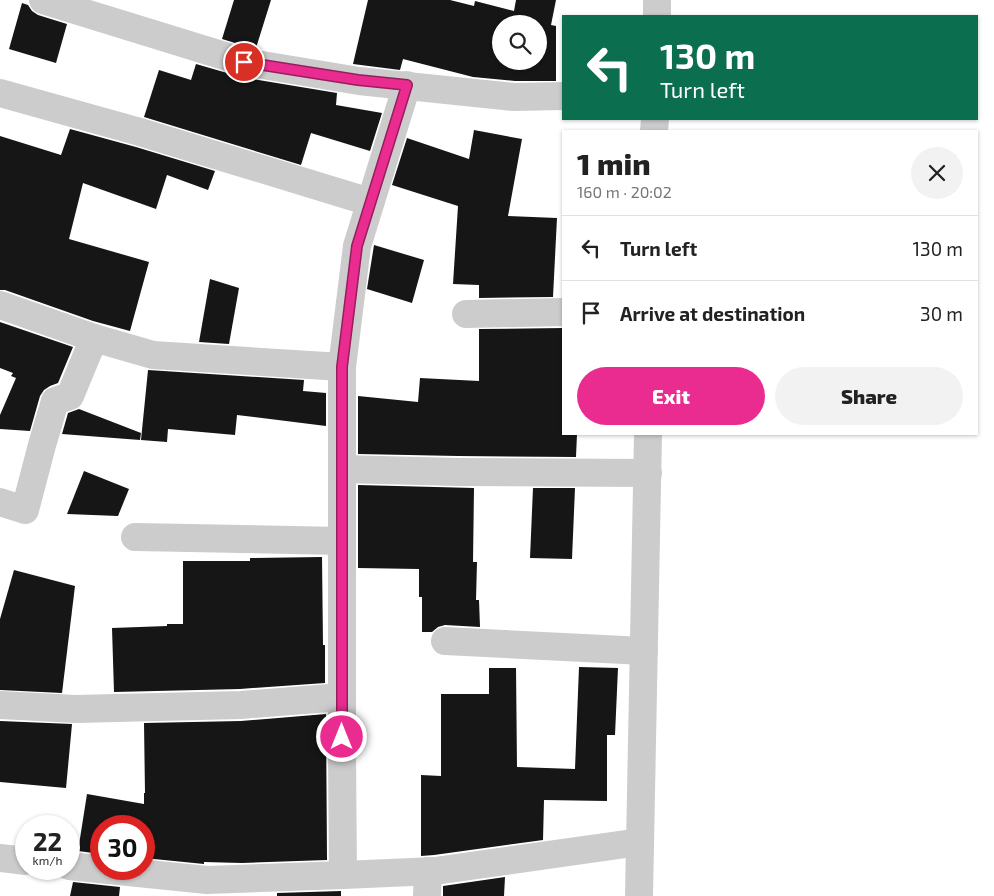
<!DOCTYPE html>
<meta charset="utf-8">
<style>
:root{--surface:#fff;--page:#f2f2f2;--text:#222;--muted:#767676;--line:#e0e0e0;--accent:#ea2c91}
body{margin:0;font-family:"Exo 2",sans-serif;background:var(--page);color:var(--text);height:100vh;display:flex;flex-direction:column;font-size:19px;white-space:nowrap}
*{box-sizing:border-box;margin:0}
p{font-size:16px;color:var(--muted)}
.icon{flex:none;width:28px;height:28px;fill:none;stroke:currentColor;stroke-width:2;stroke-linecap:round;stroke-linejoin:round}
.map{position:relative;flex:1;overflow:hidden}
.side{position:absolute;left:562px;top:130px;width:416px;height:305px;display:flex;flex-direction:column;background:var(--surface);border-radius:0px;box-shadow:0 1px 4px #0004}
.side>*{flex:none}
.banner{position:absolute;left:562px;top:15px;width:416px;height:105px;border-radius:0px;box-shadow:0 1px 4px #0004;background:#0b6e4f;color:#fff;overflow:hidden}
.controls{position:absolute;left:492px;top:15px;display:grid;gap:10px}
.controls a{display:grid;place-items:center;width:55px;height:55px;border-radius:50%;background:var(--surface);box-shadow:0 1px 4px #0004;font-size:25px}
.speed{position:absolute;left:15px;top:815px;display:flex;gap:10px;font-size:25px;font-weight:700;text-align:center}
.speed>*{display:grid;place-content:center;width:65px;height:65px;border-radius:50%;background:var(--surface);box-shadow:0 1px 4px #0004;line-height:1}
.speed small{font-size:12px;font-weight:400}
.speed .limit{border:8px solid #d22;background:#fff;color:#111}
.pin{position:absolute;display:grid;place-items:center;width:42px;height:42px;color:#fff;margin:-21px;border:2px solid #fff;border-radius:50%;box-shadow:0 1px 5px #0007}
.me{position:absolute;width:55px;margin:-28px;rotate:0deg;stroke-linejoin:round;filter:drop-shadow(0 0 4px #0008)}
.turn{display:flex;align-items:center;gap:18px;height:105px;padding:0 15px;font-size:22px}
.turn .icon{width:65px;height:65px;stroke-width:2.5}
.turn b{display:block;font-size:35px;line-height:42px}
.round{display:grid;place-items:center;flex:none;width:52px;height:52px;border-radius:26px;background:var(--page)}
.head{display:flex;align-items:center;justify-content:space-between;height:85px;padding:0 15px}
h1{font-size:30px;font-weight:800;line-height:38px}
.button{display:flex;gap:10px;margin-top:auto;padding:10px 15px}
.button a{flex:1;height:58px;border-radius:30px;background:var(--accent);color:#fff;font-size:20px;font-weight:800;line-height:58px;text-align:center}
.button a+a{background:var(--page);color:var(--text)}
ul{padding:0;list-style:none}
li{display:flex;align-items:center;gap:15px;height:65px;padding:0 15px;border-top:1px solid var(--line)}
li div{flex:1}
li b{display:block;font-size:19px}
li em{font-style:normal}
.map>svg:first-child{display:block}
.building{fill:#161616;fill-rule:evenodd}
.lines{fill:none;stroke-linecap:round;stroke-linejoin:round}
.minor{stroke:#ccc;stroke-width:28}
.route-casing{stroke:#981d5e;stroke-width:12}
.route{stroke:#ea2c91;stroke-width:9}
</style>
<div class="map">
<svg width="994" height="896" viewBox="0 0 994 896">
<rect width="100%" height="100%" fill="#fff"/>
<g class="building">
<polygon points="234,0 271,0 256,48 248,47 222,39"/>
<path d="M 368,0 L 450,0 L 474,6 L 475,1 L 514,11 L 516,0 L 556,0 L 551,25 L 556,26 L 556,81 L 515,81 L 473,77 L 403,59 L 400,70 L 353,64 ZM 501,24 L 539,24 L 539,61 L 501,61 Z"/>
<polygon points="22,3 28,5 32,11 38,15 67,24 56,63 9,49"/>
<polygon points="196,64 241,77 337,93 336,105 382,113 370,151 311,133 301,165 144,117 159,70 191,80"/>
<polygon points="70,129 136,147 215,171 208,190 167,175 156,209 83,183 69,239 149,262 130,331 93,321 5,290 0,290 0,136 61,155"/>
<polygon points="474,130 522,139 508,216 557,218 553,297 479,298 479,285 453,284 458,206 392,185 407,138 469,159"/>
<polygon points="374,245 424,260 412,303 367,289"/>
<polygon points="210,279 239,288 229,344 199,342"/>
<polygon points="0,322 73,347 58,383 50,386 44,390 40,396 30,431 0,429 0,415 16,378 11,376 13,373 0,368"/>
<polygon points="564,328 564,434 577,434 576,457 458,456 358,454 358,396 418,402 420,378 479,381 479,329"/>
<polygon points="148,370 304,380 303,391 326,393 326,426 237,415 235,435 168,429 167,442 141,440"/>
<polygon points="79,409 141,433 140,440 62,434 68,413"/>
<polygon points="84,471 129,489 118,516 67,514"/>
<polygon points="358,485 474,488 473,562 477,562 476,600 479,600 480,627 445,625 438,627 432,632 422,632 422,597 419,597 419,569 358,568"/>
<polygon points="533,488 575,488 572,559 530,558"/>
<polygon points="322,557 323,645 325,645 325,683 240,689 114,692 112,628 167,626 167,624 183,624 183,561 250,561 250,558"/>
<polygon points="14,570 75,586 62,693 0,690 0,619"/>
<polygon points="579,667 618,668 615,735 607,735 607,801 544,800 543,840 434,855 421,856 421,775 441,776 441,694 489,694 489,668 516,668 517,767 575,769"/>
<polygon points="326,714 327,860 242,863 204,862 204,864 144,858 144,826 101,826 101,854 78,851 87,794 144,804 144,793 145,793 144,723 241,721"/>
<polygon points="0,721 72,724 66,788 0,782"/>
<polygon points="505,877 504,896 443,896 443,886"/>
<polygon points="73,882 120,887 119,896 70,896"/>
<polygon points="341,891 341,896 277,896 277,893"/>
</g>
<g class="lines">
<g class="minor">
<polyline points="43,0 244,62 359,81 514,97 564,96"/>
<polyline points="657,16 657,0"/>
<polyline points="0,93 140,132 370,202"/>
<polyline points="654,131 655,119"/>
<polyline points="0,305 94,338 153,355 342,367"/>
<polyline points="466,314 564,312"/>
<polyline points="342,469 458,472 648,473"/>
<polyline points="0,502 25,510 42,445 55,401 70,396 94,338"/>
<polyline points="135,537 342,541"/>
<polyline points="445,641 644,651"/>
<polyline points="0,705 75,709 241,705 342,697"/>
<polyline points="0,858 26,861"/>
<polyline points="69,866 207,880 343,875 435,871 640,842"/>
<polyline points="343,875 342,756 342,367 357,246 407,85"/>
<polyline points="427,896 428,871"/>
<polyline points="639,896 648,434"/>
</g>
</g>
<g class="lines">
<g class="route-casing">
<polyline id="route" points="244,62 358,80 407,85 357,246 342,367 342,737"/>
</g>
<use href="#route" class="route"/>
</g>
</svg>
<div class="controls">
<a><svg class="icon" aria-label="search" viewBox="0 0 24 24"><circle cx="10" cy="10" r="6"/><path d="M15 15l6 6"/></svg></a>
</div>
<div class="speed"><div>22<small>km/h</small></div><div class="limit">30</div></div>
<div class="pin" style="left:244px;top:62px;background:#d93025"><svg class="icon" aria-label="arrive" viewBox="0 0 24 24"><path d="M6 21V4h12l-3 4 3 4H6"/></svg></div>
<svg class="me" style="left:342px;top:737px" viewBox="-20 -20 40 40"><circle r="17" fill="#ea2c91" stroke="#fff" stroke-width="3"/><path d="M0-11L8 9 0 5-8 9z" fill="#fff"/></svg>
<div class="banner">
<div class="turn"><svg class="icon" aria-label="left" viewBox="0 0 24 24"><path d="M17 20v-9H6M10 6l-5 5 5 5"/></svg><div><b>130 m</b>Turn left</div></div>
</div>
<section class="side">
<div class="head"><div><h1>1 min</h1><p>160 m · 20:02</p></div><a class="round"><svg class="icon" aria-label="close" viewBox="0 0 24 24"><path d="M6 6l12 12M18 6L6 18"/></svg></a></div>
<ul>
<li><svg class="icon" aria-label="left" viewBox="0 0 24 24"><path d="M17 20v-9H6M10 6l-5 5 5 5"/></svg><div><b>Turn left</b></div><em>130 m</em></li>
<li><svg class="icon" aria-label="arrive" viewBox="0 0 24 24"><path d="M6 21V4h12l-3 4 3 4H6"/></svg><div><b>Arrive at destination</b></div><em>30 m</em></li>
</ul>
<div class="button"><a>Exit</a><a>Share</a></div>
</section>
</div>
